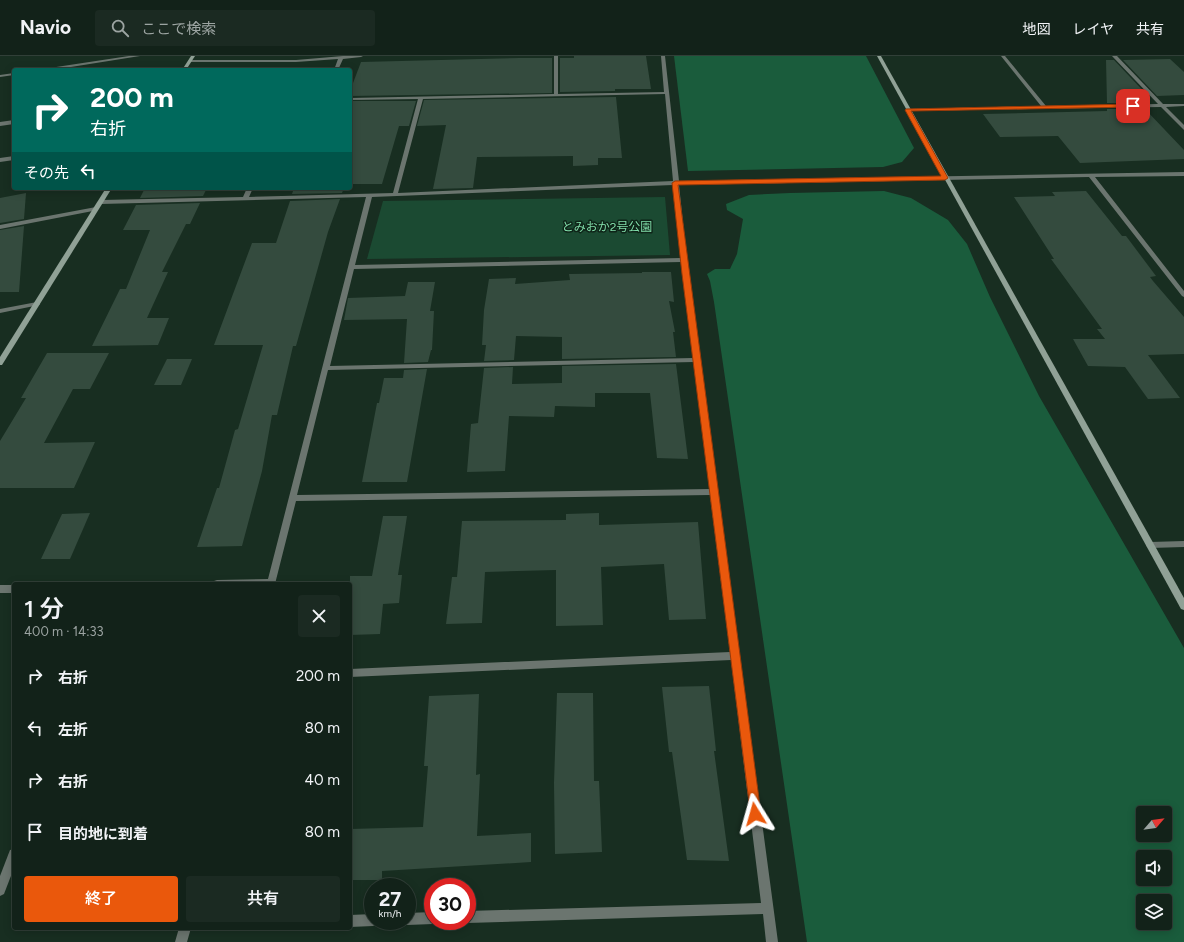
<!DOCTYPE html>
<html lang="ja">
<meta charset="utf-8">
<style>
:root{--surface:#122219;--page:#1b2a22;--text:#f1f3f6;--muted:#9ca4a2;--line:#313f38;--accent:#ea580c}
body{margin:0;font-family:Figtree,"Noto Sans JP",sans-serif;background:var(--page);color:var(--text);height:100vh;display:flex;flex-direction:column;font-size:15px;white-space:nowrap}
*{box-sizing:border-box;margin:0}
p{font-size:13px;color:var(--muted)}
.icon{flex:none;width:22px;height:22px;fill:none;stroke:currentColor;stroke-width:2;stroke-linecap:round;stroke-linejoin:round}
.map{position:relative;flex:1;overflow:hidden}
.panel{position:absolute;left:12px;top:526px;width:340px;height:348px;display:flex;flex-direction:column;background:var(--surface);border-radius:4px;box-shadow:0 2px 10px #0003,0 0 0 1px var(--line)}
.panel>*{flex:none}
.hud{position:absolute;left:12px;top:12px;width:340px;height:122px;border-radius:4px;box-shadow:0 2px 10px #0003,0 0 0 1px var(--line);background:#00695c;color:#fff;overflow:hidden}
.needle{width:26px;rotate:62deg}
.buttons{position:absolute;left:1136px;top:750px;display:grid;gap:8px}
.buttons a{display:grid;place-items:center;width:36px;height:36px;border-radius:4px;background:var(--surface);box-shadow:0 2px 10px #0003,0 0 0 1px var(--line);font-size:20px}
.speed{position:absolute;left:364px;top:822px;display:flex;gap:8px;font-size:20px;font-weight:700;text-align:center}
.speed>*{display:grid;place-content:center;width:52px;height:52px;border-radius:50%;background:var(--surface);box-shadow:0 2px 10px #0003,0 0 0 1px var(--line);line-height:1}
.speed small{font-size:10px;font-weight:400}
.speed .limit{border:6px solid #d22;background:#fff;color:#111}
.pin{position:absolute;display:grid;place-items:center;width:34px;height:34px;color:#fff;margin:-17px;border-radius:8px;box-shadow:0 2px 6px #0006}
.me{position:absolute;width:44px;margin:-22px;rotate:352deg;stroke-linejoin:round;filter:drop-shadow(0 0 3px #0008)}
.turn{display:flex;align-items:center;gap:14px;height:84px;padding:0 12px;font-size:18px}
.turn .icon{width:52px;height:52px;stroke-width:2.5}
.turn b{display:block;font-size:28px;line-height:34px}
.then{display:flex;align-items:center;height:38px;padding:0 12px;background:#0003;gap:8px;font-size:15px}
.round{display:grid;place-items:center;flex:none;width:42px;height:42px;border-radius:4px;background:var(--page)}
.headline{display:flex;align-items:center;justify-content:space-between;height:68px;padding:0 12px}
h1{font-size:24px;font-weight:600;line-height:30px}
.primary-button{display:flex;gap:8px;margin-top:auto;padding:8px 12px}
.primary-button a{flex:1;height:46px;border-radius:4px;background:var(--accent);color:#fff;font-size:16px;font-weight:600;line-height:46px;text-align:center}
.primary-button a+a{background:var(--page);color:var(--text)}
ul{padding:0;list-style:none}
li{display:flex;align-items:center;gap:12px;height:52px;padding:0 12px}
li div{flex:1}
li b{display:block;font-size:15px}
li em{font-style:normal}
header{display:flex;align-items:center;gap:24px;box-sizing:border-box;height:56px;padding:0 20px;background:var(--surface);border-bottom:1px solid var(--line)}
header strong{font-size:19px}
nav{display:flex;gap:22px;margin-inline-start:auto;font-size:14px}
.search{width:280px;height:36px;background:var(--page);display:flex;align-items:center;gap:10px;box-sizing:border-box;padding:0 14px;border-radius:4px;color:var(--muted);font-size:15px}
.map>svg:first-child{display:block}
.green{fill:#1b4a32}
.forest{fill:#1a5c3c;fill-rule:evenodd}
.building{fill:#344b3e}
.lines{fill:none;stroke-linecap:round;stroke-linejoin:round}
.lane{fill:#6b756f;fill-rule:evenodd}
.street{fill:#6b756f;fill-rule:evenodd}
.secondary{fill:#90a196;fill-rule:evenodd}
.route{fill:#ea580c;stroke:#983908}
.labels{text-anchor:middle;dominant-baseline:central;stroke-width:3;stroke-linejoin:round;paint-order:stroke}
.far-park-label{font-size:12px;fill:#80dca9;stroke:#0e2418}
</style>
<header>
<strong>Navio</strong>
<div class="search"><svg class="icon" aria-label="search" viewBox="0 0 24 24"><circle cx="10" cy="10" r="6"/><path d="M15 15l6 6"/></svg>ここで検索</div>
<nav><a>地図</a><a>レイヤ</a><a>共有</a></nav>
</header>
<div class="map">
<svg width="1184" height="886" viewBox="0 0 1184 886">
<rect width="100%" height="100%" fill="#182e21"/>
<polygon class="green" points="665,141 670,199 367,203 383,145"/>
<g class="forest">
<polygon points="674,0 866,0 914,92 902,106 883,111 688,115"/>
<path d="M 884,135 L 911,142 L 948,164 L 967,188 L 990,241 L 1039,340 L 1184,592 L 1184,886 L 807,886 L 714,246 L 710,225 L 707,218 L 715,213 L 730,213 L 737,198 L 743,163 L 727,154 L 726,148 L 749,139 L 790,137 ZM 1143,757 L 1165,757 L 1165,779 L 1143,779 ZM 1143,801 L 1165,801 L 1165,823 L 1143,823 ZM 1143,845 L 1165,845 L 1165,867 L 1143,867 Z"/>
</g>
<g class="building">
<polygon points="574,0 646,0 651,33 615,33 615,35 560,36 560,2 574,2"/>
<polygon points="519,2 552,2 552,37 350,40 350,35 361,6"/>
<polygon points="1170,3 1184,16 1184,39 1157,40 1123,4"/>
<polygon points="1106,4 1114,4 1148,40 1133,41 1139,47 1107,47"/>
<polygon points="616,41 622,102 598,102 598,109 573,110 573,100 477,101 473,132 433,133 446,69 417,70 424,44"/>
<polygon points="350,45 416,45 409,70 399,70 382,128 350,128"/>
<polygon points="1107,53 1145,53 1184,94 1184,103 1080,107 1058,80 1000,81 983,58 1107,55"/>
<polygon points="145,132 207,132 203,140 140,142"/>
<polygon points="294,132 344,132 342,137 292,138"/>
<polygon points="1086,135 1122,180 1126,180 1156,220 1150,221 1153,225 1184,261 1184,298 1148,299 1180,342 1148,343 1125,311 1088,310 1073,283 1105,283 1097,273 1102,273 1051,203 1054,203 1014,141 1055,140 1052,136"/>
<polygon points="26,137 24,163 0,167 0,142"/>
<polygon points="340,143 328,176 296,290 293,290 277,359 272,359 262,415 242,490 197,491 217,432 219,432 235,374 238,373 263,289 214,289 252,187 276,187 290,145"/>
<polygon points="200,147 190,168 186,168 162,216 168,216 147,262 169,262 158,289 92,290 120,233 126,233 150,174 123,174 136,149"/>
<polygon points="24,170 19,236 0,236 0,174"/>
<polygon points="642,216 671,216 674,246 669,245 675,276 673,276 676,301 562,303 562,281 516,280 514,304 484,305 486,289 482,289 484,254 489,223 516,222 515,228 570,224 569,218 642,217"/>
<polygon points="408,226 435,226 430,255 434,255 432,294 431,294 428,306 404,307 407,263 344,264 348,242 405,240"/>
<polygon points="47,297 109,297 90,333 73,333 44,387 95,386 74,432 0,432 0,385 26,342 21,342"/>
<polygon points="167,303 192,303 181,329 154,329"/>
<polygon points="676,308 688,403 657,402 650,337 595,337 595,351 555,350 554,361 509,360 505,415 467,416 471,368 478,367 484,312 513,311 512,328 562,327 562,310"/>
<polygon points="427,313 407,426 362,426 377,347 379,347 384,322 403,322 404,314"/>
<polygon points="90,457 70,503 41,503 62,458"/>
<polygon points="599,457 599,469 698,466 706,563 669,564 664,508 601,511 603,569 556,570 556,514 485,516 482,567 446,568 452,521 457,521 462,465 566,464 566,458"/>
<polygon points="383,460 407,460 398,519 402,519 399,547 383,548 380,578 350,579 350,520 372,520"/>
<polygon points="709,630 716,695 714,695 729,805 687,804 672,696 669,696 662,631"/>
<polygon points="557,637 593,637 594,725 599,725 602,796 555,798 554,727"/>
<polygon points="479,638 476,719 480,718 477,780 531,777 531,806 382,815 382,824 350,824 350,773 423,771 428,710 424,710 429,640"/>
</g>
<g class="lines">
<g class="lane">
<polygon points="129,0 140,0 52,14 41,14 43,13"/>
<polygon points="14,17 14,19 0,21 0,19"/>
<polygon points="14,64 14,68 0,70 0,66"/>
<polygon points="14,100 14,104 0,106 0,102"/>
<polygon points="96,151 98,152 98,154 0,173 0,169"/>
<polygon points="37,246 40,248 39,249 0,257 0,253"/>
</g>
<g class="street">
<polygon points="343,0 363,0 361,1 343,3 338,14 334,14 338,3 296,6 190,6 188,5 190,4 296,4"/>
<path d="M 554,0 L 558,0 L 558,38 L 664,36 L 661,0 L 665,0 L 679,125 L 1184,116 L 1184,120 L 1095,121 L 1184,235 L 1184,241 L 1182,240 L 1089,121 L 679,129 L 687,204 L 778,886 L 766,886 L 763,858 L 467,867 L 463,865 L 467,865 L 467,855 L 761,847 L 731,604 L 350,621 L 350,613 L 730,596 L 710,439 L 296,445 L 275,528 L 213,528 L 214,525 L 217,524 L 268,523 L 366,141 L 101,148 L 98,146 L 101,144 L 243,141 L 247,132 L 253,132 L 249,141 L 393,137 L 418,43 L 350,44 L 350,42 L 554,38 ZM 665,38 L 673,125 L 398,137 L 423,43 ZM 673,129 L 681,202 L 355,209 L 372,141 ZM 681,206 L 693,302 L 330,310 L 354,213 ZM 694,306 L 710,433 L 297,439 L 328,314 Z"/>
<polygon points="1001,0 1005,0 1046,50 1158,48 1112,0 1117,0 1163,48 1184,48 1184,50 1166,51 1184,69 1184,74 1161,51 908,55 906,54 908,53 1041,50"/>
<polygon points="1184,485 1184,491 1150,492 1147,491 1146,489 1147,487 1150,486"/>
<rect x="0" y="529" width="14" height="8"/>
<polygon points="14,793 14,812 4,838 0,840 0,820 10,794"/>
<polygon points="433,856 433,865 437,865 433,868 407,869 403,867 402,865 407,865 407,857"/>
<polygon points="373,858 373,865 378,865 377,868 373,870 350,871 350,859"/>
<polygon points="179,872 191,872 187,886 175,886"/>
</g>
<g class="secondary">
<polygon points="191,0 195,0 186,14 182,14"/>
<polygon points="877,0 881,0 1184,542 1184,554 1181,553"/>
<polygon points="106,132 112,132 2,309 0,309 0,301"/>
</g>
</g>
<polygon class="route" points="1133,48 1135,50 1135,51 911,55 948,122 945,124 678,129 761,758 760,762 755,764 751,762 682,218 672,127 675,125 941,120 905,54 906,53"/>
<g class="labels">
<g class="far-park-label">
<text x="607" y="171">とみおか2号公園</text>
</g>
</g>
</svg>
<div class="buttons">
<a><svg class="needle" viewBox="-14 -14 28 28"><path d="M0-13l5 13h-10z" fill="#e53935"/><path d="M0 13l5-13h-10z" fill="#9ca4a2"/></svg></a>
<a><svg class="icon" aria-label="sound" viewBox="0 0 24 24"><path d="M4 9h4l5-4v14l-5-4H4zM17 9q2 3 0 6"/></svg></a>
<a><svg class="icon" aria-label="layers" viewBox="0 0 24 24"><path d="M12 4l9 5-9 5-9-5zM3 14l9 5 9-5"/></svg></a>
</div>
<div class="speed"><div>27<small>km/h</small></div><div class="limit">30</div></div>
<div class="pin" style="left:1133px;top:50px;background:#d93025"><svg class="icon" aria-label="arrive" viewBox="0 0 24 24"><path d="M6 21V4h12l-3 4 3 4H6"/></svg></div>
<svg class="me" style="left:755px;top:758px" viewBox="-20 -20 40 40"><path d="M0-17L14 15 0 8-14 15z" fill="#ea580c" stroke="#fff" stroke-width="4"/></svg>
<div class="hud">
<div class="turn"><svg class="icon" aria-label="right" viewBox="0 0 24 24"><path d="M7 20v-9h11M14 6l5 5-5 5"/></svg><div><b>200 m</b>右折</div></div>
<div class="then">その先<svg class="icon" aria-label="left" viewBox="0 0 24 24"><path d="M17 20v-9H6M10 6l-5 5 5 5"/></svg></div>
</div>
<section class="panel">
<div class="headline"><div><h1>1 分</h1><p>400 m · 14:33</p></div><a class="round"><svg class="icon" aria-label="close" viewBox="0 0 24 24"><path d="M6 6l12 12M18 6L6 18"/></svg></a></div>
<ul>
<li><svg class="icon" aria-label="right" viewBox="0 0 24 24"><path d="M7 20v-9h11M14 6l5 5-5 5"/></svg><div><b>右折</b></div><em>200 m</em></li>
<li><svg class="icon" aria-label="left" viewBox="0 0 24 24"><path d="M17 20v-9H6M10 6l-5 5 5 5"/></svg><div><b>左折</b></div><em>80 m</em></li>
<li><svg class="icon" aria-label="right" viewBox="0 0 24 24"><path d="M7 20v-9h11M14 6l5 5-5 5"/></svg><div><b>右折</b></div><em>40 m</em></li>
<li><svg class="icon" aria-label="arrive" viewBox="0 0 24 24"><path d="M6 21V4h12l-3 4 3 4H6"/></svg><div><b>目的地に到着</b></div><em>80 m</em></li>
</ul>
<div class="primary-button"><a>終了</a><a>共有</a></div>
</section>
</div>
